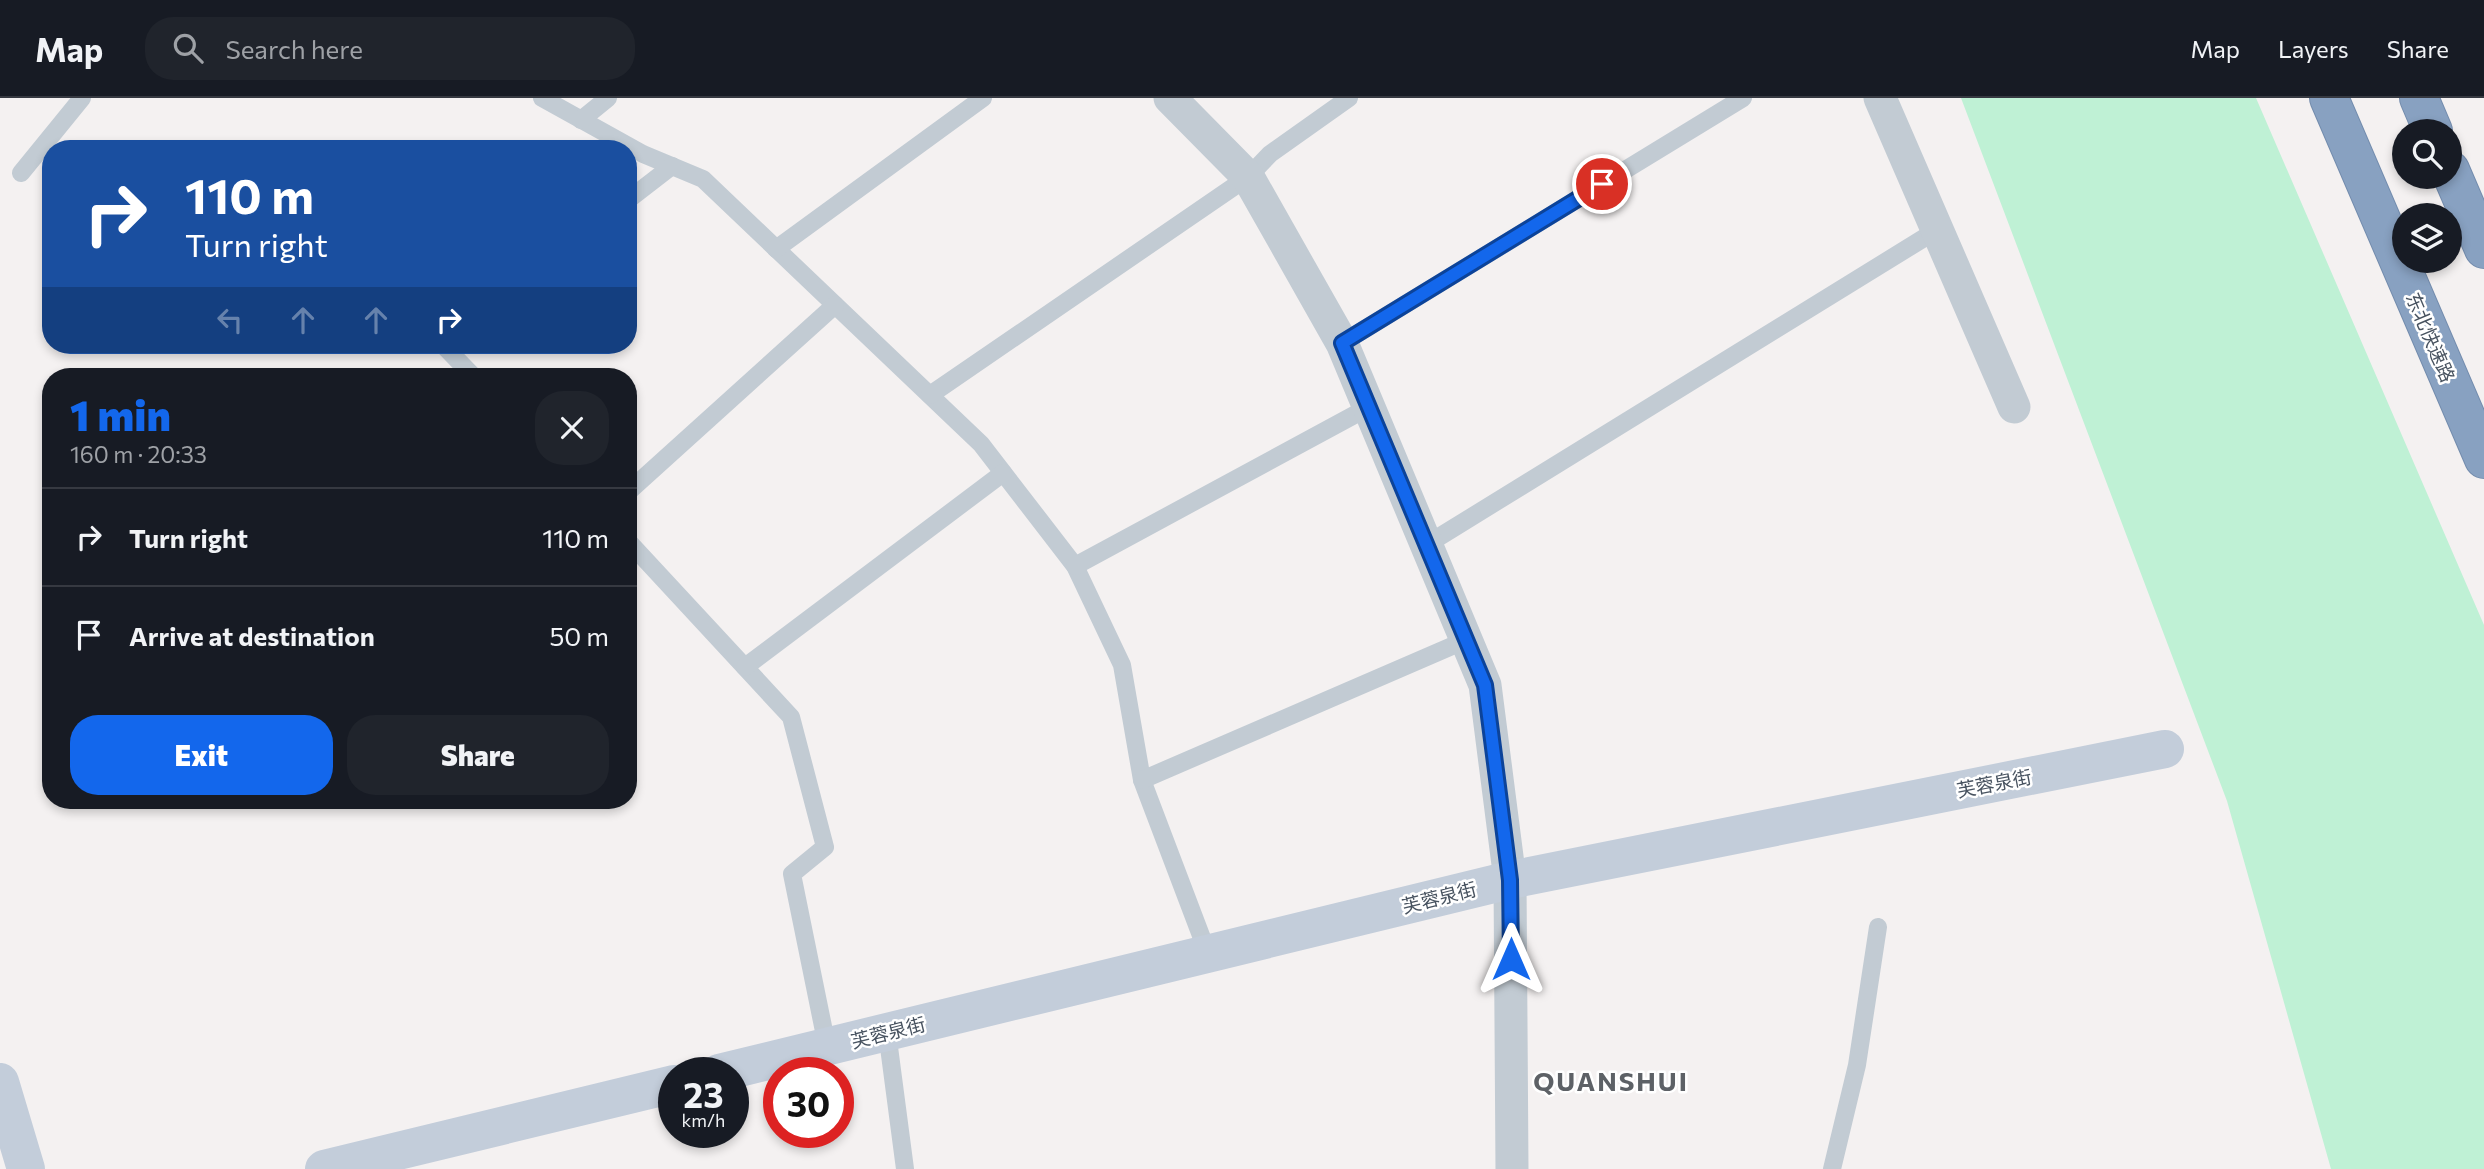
<!DOCTYPE html>
<meta charset="utf-8">
<style>
:root{--surface:#171b24;--page:#20242c;--text:#f1f3f6;--muted:#9ea1a6;--line:#363941;--accent:#1367ec}
body{margin:0;font-family:Commissioner,"Noto Sans SC",sans-serif;background:var(--page);color:var(--text);height:100vh;display:flex;flex-direction:column;font-size:26px;white-space:nowrap}
*{box-sizing:border-box;margin:0}
p{font-size:23px;color:var(--muted)}
.icon{flex:none;width:38px;height:38px;fill:none;stroke:currentColor;stroke-width:2;stroke-linecap:round;stroke-linejoin:round}
.map{position:relative;flex:1;overflow:hidden}
.panel{position:absolute;left:42px;top:270px;width:595px;height:441px;display:flex;flex-direction:column;background:var(--surface);border-radius:28px;box-shadow:0 4px 10px #0003}
.panel>*{flex:none}
.top-card{position:absolute;left:42px;top:42px;width:595px;height:214px;border-radius:28px;box-shadow:0 4px 10px #0003;background:#1a4fa0;color:#fff;overflow:hidden}
.tools{position:absolute;left:2392px;top:21px;display:grid;gap:14px}
.tools a{display:grid;place-items:center;width:70px;height:70px;border-radius:50%;background:var(--surface);box-shadow:0 4px 10px #0003;font-size:35px}
.speed{position:absolute;left:658px;top:959px;display:flex;gap:14px;font-size:35px;font-weight:700;text-align:center}
.speed>*{display:grid;place-content:center;width:91px;height:91px;border-radius:50%;background:var(--surface);box-shadow:0 4px 10px #0003;line-height:1}
.speed small{font-size:18px;font-weight:400}
.speed .limit{border:10px solid #d22;background:#fff;color:#111}
.pin{position:absolute;display:grid;place-items:center;width:60px;height:60px;color:#fff;margin:-30px;border:4px solid #fff;border-radius:50%;box-shadow:0 2px 7px #0007}
.me{position:absolute;width:77px;margin:-38px;rotate:0deg;stroke-linejoin:round;filter:drop-shadow(0 0 5px #0008)}
.turn{display:flex;align-items:center;gap:24px;height:147px;padding:0 28px;font-size:32px}
.turn .icon{width:91px;height:91px;stroke-width:2.5}
.turn b{display:block;font-size:49px;line-height:60px}
.lanes{display:flex;align-items:center;height:66px;padding:0 28px;background:#0003;justify-content:center;gap:35px;direction:ltr}
.lanes .off{opacity:.35}
.round{display:grid;place-items:center;flex:none;width:74px;height:74px;border-radius:28px;background:var(--page)}
.headline{display:flex;align-items:center;justify-content:space-between;height:119px;padding:0 28px}
h1{font-size:42px;font-weight:800;line-height:52px;color:var(--accent)}
.action{display:flex;gap:14px;margin-top:auto;padding:14px 28px}
.action a{flex:1;height:80px;border-radius:28px;background:var(--accent);color:#fff;font-size:28px;font-weight:800;line-height:80px;text-align:center}
.action a+a{background:var(--page);color:var(--text)}
ul{padding:0;list-style:none}
li{display:flex;align-items:center;gap:21px;height:98px;padding:0 28px;border-top:2px solid var(--line)}
li div{flex:1}
li b{display:block;font-size:26px}
li em{font-style:normal}
header{display:flex;align-items:center;gap:42px;box-sizing:border-box;height:98px;padding:0 35px;background:var(--surface);border-bottom:2px solid var(--line)}
header strong{font-size:33px}
nav{display:flex;gap:38px;margin-inline-start:auto;font-size:24px}
.search{width:490px;height:63px;background:var(--page);display:flex;align-items:center;gap:18px;box-sizing:border-box;padding:0 24px;border-radius:28px;color:var(--muted);font-size:26px}
.map>svg:first-child{display:block}
.green{fill:#bff1d5}
.lines{fill:none;stroke-linecap:round;stroke-linejoin:round}
.highway-casing{stroke:#738cad;stroke-width:40}
.lane{stroke:#c2cbd3;stroke-width:18}
.street{stroke:#c2cbd3;stroke-width:33}
.secondary{stroke:#c3cdda;stroke-width:38}
.highway{stroke:#88a1c1;stroke-width:38}
.route-casing{stroke:#0c4399;stroke-width:18}
.route{stroke:#1367ec;stroke-width:12}
.labels{text-anchor:middle;dominant-baseline:central;stroke-width:5;stroke-linejoin:round;paint-order:stroke}
.street-label{font-size:19px;fill:#485360;stroke:#fff}
.district-label{font-size:26px;font-weight:bold;letter-spacing:2px;fill:#5d6166;stroke:#fff}
</style>
<header>
<strong>Map</strong>
<div class="search"><svg class="icon" aria-label="search" viewBox="0 0 24 24"><circle cx="10" cy="10" r="6"/><path d="M15 15l6 6"/></svg>Search here</div>
<nav><a>Map</a><a>Layers</a><a>Share</a></nav>
</header>
<div class="map">
<svg width="2484" height="1071" viewBox="0 0 2484 1071">
<rect width="100%" height="100%" fill="#f4f1f1"/>
<polygon class="green" points="1961,0 2256,0 2484,527 2484,1071 2331,1071 2227,703"/>
<g class="lines">
<g class="highway-casing">
<g id="highway">
<polyline points="2329,0 2484,361"/>
<polyline points="2419,0 2433,33"/>
<polyline points="2450,72 2484,151"/>
</g>
</g>
<g class="lane">
<polyline points="542,0 643,56 703,81 981,346 1075,468 1122,567 1142,682 1208,856"/>
<polyline points="581,22 608,0"/>
<polyline points="21,75 82,0"/>
<polyline points="628,102 672,68"/>
<polyline points="776,151 983,0"/>
<polyline points="1342,245 1743,0"/>
<polyline points="443,247 473,278"/>
<polyline points="930,297 1248,79 1270,56 1349,0"/>
<polyline points="628,394 835,207"/>
<polyline points="628,443 791,619 825,749 792,776 827,948"/>
<polyline points="1426,447 1937,132"/>
<polyline points="1075,468 1369,309"/>
<polyline points="745,569 1003,375"/>
<polyline points="1142,682 1466,542"/>
<polyline points="887,934 905,1071"/>
<polyline points="1832,1071 1857,967 1878,829"/>
</g>
<g class="street">
<polyline points="1170,0 1248,79 1342,245 1485,587 1510,782 1512,1071"/>
<polyline points="1880,0 2014,309"/>
</g>
<g class="secondary">
<polyline points="719,975 1510,782 2165,651"/>
<polyline points="0,984 26,1071"/>
<polyline points="324,1071 674,986"/>
</g>
<use href="#highway" class="highway"/>
</g>
<g class="lines">
<g class="route-casing">
<polyline id="route" points="1511,861 1510,782 1485,587 1342,245 1602,86"/>
</g>
<use href="#route" class="route"/>
</g>
<g class="labels">
<g class="street-label">
<text transform="translate(2431 239) rotate(67)">东北快速路</text>
<text transform="translate(1994 685) rotate(-11)">芙蓉泉街</text>
<text transform="translate(1439 799) rotate(-14)">芙蓉泉街</text>
<text transform="translate(888 934) rotate(-14)">芙蓉泉街</text>
</g>
<g class="district-label">
<text x="1611" y="982">QUANSHUI</text>
</g>
</g>
</svg>
<div class="tools">
<a><svg class="icon" aria-label="search" viewBox="0 0 24 24"><circle cx="10" cy="10" r="6"/><path d="M15 15l6 6"/></svg></a>
<a><svg class="icon" aria-label="layers" viewBox="0 0 24 24"><path d="M12 4l9 5-9 5-9-5zM3 14l9 5 9-5"/></svg></a>
</div>
<div class="speed"><div>23<small>km/h</small></div><div class="limit">30</div></div>
<div class="pin" style="left:1602px;top:86px;background:#d93025"><svg class="icon" aria-label="arrive" viewBox="0 0 24 24"><path d="M6 21V4h12l-3 4 3 4H6"/></svg></div>
<svg class="me" style="left:1511px;top:861px" viewBox="-20 -20 40 40"><path d="M0-17L14 15 0 8-14 15z" fill="#1367ec" stroke="#fff" stroke-width="4"/></svg>
<div class="top-card">
<div class="turn"><svg class="icon" aria-label="right" viewBox="0 0 24 24"><path d="M7 20v-9h11M14 6l5 5-5 5"/></svg><div><b>110 m</b>Turn right</div></div>
<div class="lanes"><svg class="icon off" aria-label="left" viewBox="0 0 24 24"><path d="M17 20v-9H6M10 6l-5 5 5 5"/></svg><svg class="icon off" aria-label="ahead" viewBox="0 0 24 24"><path d="M12 20V5M6 11l6-6 6 6"/></svg><svg class="icon off" aria-label="ahead" viewBox="0 0 24 24"><path d="M12 20V5M6 11l6-6 6 6"/></svg><svg class="icon" aria-label="right" viewBox="0 0 24 24"><path d="M7 20v-9h11M14 6l5 5-5 5"/></svg></div>
</div>
<section class="panel">
<div class="headline"><div><h1>1 min</h1><p>160 m · 20:33</p></div><a class="round"><svg class="icon" aria-label="close" viewBox="0 0 24 24"><path d="M6 6l12 12M18 6L6 18"/></svg></a></div>
<ul>
<li><svg class="icon" aria-label="right" viewBox="0 0 24 24"><path d="M7 20v-9h11M14 6l5 5-5 5"/></svg><div><b>Turn right</b></div><em>110 m</em></li>
<li><svg class="icon" aria-label="arrive" viewBox="0 0 24 24"><path d="M6 21V4h12l-3 4 3 4H6"/></svg><div><b>Arrive at destination</b></div><em>50 m</em></li>
</ul>
<div class="action"><a>Exit</a><a>Share</a></div>
</section>
</div>
